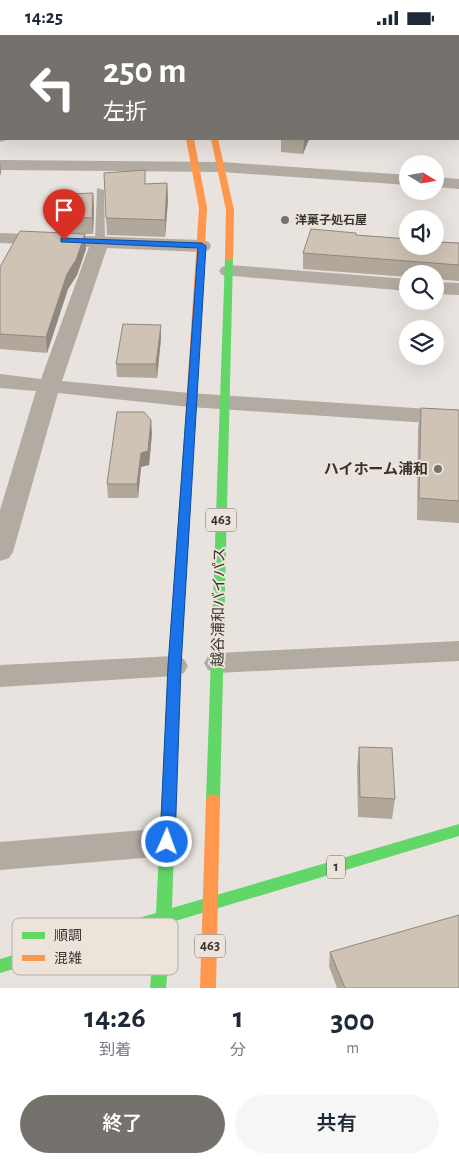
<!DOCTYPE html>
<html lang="ja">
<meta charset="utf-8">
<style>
:root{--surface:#fff;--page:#f6f6f7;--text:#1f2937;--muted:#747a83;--accent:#75716d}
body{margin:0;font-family:"Alegreya Sans","Noto Sans JP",sans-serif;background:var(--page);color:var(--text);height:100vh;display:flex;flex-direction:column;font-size:19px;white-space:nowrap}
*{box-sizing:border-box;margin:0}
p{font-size:16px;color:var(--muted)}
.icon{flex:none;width:28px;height:28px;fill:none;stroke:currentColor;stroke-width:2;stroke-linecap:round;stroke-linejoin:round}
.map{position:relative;height:953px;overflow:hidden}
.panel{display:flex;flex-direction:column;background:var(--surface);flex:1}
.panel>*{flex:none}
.top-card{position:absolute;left:0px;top:0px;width:460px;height:105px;box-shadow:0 5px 20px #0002;background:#75716d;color:#fff;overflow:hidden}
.needle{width:32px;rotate:101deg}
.buttons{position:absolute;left:399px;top:120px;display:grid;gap:10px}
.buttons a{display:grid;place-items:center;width:45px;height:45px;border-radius:50%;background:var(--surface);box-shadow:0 5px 20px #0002;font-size:25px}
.pin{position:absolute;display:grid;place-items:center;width:42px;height:42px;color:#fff;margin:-51px -21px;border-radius:50% 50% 50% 0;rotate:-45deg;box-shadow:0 0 5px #0007}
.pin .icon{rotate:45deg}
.me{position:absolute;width:55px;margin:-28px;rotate:2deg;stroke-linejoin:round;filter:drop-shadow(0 0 4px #0008)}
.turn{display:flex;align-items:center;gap:18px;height:105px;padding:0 20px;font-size:22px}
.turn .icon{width:65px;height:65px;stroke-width:2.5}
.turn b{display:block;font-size:35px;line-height:42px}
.eta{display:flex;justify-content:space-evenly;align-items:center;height:85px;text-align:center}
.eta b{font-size:30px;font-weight:600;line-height:35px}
.primary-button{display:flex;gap:10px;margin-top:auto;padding:10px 20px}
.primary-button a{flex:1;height:58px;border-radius:30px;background:var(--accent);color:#fff;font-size:20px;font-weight:600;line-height:58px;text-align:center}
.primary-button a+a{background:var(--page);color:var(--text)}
.status{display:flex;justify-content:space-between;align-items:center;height:35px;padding:0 25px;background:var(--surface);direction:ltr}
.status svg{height:14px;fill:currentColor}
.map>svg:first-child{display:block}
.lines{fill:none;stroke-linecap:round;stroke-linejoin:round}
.lane{fill:#b2aba2;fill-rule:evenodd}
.street{fill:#b2aba2;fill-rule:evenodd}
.fast{fill:#63d668;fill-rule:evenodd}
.slow{fill:#ff974d;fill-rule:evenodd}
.wall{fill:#b1a89b}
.shaded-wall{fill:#90887e}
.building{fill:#cec3b4;stroke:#90887e}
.route{fill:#1a73e8;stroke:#114b97}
.poi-dot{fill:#75716d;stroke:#ece4da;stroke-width:2}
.labels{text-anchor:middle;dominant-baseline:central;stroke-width:4;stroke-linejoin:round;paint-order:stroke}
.far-poi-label{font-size:12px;font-weight:bold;fill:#373430;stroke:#ece4da;text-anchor:start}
.shield{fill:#ece4da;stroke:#6d6963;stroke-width:1}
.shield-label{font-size:14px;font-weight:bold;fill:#373430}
.poi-label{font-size:15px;font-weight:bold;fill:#373430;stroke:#ece4da;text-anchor:end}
.street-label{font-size:15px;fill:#373430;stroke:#ece4da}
.key{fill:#ece4da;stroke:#b6afa7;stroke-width:1}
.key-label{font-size:14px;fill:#373430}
</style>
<div class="status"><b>14:25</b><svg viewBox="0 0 49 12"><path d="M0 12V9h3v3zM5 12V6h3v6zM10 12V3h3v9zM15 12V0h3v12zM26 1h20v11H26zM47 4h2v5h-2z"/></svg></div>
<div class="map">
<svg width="459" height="953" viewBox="0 0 459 953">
<rect width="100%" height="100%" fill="#e8e3de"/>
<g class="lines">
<polygon class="lane" points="97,153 104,155 105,206 100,209 95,206"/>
<g class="street">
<rect x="280" y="0" width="14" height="1"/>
<polygon points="361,0 392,0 393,1 362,1"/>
<rect x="0" y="45" width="1" height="8"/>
<polygon points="0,97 1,104 8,104 7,105 0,107"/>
<polygon points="0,125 222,127 408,140 408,150 222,137 0,135"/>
<polygon points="435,142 459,144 459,154 435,152"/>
<polygon points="0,198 202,205 209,207 211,211 209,215 202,217 107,213 62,346 190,358 459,376 459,390 190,372 58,358 13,517 9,523 0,526 0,475 36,356 0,353 0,339 41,344 89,212 0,208"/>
<polygon points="229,230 408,244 408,256 222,240 219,236 222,232"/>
<polygon points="435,247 459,248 459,260 435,259"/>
<polygon points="459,606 459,626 218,638 208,635 204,628 208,621 218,618"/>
<polygon points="174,621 184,624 188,631 184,638 174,641 0,652 0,630"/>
<polygon points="167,793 179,797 184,807 179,817 167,821 0,835 0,807"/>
</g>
<g class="fast">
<polygon points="125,0 131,0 132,1 126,1"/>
<polygon points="146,0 152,0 153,1 147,1"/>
<polygon points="229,220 233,223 220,765 218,769 213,771 208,769 206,765 225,223"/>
<polygon points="190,384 195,387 180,631 172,873 459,789 459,801 172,887 166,953 150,953 155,892 0,938 0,924 156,878 168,631 185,387"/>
</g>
<g class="slow">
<polygon points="186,104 194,104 207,173 195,387 190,390 185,387 199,173"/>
<polygon points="211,104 218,104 234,175 233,223 229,226 225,223 226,175"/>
<polygon points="213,759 218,761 220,765 216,953 200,953 206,765 208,761"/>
</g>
</g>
<g class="wall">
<polygon points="0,0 1,1 1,19 0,19"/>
<polygon points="281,104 309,104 303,119 281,117"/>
<polygon points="167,148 168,165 165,202 107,200 106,183 145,149"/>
<polygon points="93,158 94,175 93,199 80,199 85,199 86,214 77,240 68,254 47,318 0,314 0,232 69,198 68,182"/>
<polygon points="356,200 459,208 459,246 435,244 435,239 408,239 408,242 303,234 303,218"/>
<polygon points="161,303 157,343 117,342 116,329"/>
<polygon points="421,373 459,375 459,488 417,485 418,393"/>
<polygon points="152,398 149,430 141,432 138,463 108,463 107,449"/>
<polygon points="359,712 395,764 392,784 358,782 357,732"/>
<polygon points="330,917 459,953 337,953 329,931"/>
</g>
<g class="shaded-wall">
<polygon points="304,104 309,104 303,119"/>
<polygon points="0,125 1,137 0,141"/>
<polygon points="167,148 168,165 165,202 165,185"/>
<polygon points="93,158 94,175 93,199 92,183"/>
<polygon points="85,199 86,214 77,240 68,254 47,318 46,302 67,239"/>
<polygon points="161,290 161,303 157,343 156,329"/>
<polygon points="151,385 152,398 149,430 141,432 138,463 137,449 141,418"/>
</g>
<g class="building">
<polygon points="0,0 85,0 86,1 1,1 1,5 0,5"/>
<polygon points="145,135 145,149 167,148 165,185 106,183 104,138"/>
<polygon points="93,158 92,183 68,182 69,159"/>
<polygon points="311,194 356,198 356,200 408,204 408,211 435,211 435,207 459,208 459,230 303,218"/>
<polygon points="20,196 85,199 76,225 67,239 46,302 0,299 0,232"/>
<polygon points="123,289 161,290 156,329 116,329"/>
<polygon points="421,373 459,375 459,466 419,463"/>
<polygon points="117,377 144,377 151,385 148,416 141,418 137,449 107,449"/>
<polygon points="359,712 392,713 395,764 360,762"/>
<polygon points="459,880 459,953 345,953 330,917"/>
</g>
<polygon class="route" points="61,203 202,208 206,211 181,631 175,807 173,811 167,813 162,811 160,807 168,631 198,213 64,207 61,207"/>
<g class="poi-dot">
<circle cx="285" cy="185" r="5"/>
<circle cx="438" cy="434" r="5"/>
</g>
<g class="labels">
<g class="far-poi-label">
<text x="295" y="185">洋菓子処石屋</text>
</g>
<g class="shield">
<rect x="206" y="473.5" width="30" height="23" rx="4"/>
<rect x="327" y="820.5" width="18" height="23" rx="4"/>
<rect x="195" y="899.5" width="30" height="23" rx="4"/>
</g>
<g class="shield-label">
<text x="221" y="485">463</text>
<text x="336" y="832">1</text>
<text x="210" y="911">463</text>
</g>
<g class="poi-label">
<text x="428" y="434">ハイホーム浦和</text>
</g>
<g class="street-label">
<text transform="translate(219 572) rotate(-89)">越谷浦和バイパス</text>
</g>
</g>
<rect x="12" y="883" width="166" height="57" rx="8" class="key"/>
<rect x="22" y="897" width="23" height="7" fill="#63d668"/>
<rect x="22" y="920" width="23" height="6" fill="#ff974d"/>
<g class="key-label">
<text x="54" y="905">順調</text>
<text x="54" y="928">混雑</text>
</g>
</svg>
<div class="buttons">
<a><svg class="needle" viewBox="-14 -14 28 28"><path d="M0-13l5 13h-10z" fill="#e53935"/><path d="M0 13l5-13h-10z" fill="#747a83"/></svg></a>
<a><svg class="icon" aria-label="sound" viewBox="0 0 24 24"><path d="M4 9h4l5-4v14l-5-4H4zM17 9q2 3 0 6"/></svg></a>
<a><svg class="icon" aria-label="search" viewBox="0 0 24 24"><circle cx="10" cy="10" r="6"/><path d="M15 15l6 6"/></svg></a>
<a><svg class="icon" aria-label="layers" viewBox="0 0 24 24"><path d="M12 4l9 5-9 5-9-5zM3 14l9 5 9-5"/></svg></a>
</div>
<div class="pin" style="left:64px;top:205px;background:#d93025"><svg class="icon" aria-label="arrive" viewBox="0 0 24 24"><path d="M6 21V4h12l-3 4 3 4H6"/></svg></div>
<svg class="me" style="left:167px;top:807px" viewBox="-20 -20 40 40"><circle r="17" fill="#1a73e8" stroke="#fff" stroke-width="3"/><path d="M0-11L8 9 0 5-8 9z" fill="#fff"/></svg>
<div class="top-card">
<div class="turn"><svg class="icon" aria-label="left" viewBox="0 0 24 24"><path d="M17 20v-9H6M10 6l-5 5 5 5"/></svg><div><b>250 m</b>左折</div></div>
</div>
</div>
<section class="panel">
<div class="eta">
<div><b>14:26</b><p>到着</p></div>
<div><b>1</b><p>分</p></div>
<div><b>300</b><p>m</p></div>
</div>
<div class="primary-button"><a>終了</a><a>共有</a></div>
</section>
